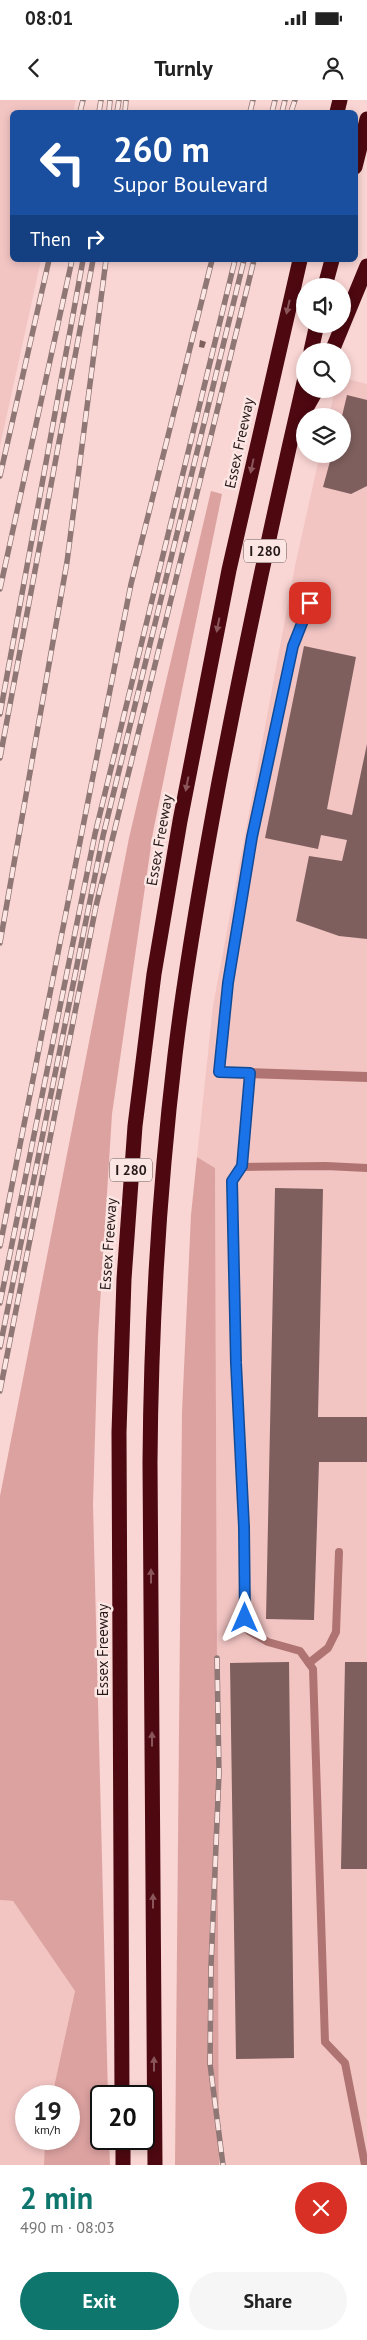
<!DOCTYPE html>
<meta charset="utf-8">
<style>
:root{--surface:#fff;--page:#f6f6f6;--text:#222;--muted:#767676;--accent:#0f766e}
body{margin:0;font-family:"PT Sans",sans-serif;background:var(--page);color:var(--text);height:100vh;display:flex;flex-direction:column;font-size:19px;white-space:nowrap}
*{box-sizing:border-box;margin:0}
p{font-size:16px;color:var(--muted)}
.icon{flex:none;width:28px;height:28px;fill:none;stroke:currentColor;stroke-width:2;stroke-linecap:round;stroke-linejoin:round}
.map{position:relative;height:2065px;overflow:hidden}
.details{display:flex;flex-direction:column;background:var(--surface);flex:1}
.details>*{flex:none}
.top-card{position:absolute;left:10px;top:10px;width:348px;height:152px;border-radius:8px;box-shadow:0 2px 8px #0003;background:#1a4fa0;color:#fff;overflow:hidden}
.fabs{position:absolute;left:296px;top:178px;display:grid;gap:10px}
.fabs a{display:grid;place-items:center;width:55px;height:55px;border-radius:50%;background:var(--surface);box-shadow:0 2px 8px #0003;font-size:25px}
.speed{position:absolute;left:15px;top:1985px;display:flex;gap:10px;font-size:25px;font-weight:700;text-align:center}
.speed>*{display:grid;place-content:center;width:65px;height:65px;border-radius:50%;background:var(--surface);box-shadow:0 2px 8px #0003;line-height:1}
.speed small{font-size:12px;font-weight:400}
.speed .limit{border:2px solid #111;border-radius:8px;background:#fff;color:#111}
.pin{position:absolute;display:grid;place-items:center;width:42px;height:42px;color:#fff;margin:-21px;border-radius:10px;box-shadow:0 2px 8px #0006}
.me{position:absolute;width:55px;margin:-28px;rotate:0deg;stroke-linejoin:round;filter:drop-shadow(0 0 4px #0008)}
.turn{display:flex;align-items:center;gap:18px;height:105px;padding:0 20px;font-size:22px}
.turn .icon{width:65px;height:65px;stroke-width:2.5}
.turn b{display:block;font-size:35px;line-height:42px}
.then{display:flex;align-items:center;height:48px;padding:0 20px;background:#0003;gap:10px;font-size:19px}
.round{display:grid;place-items:center;flex:none;width:52px;height:52px;border-radius:26px;background:var(--page)}
.summary{display:flex;align-items:center;justify-content:space-between;height:85px;padding:0 20px}
h1{font-size:30px;font-weight:700;line-height:38px;color:var(--accent)}
.cta{display:flex;gap:10px;margin-top:auto;padding:10px 20px}
.cta a{flex:1;height:58px;border-radius:30px;background:var(--accent);color:#fff;font-size:20px;font-weight:700;line-height:58px;text-align:center}
.cta a+a{background:var(--page);color:var(--text)}
.status{display:flex;justify-content:space-between;align-items:center;height:35px;padding:0 25px;background:var(--surface);direction:ltr}
.status svg{height:14px;fill:currentColor}
header{display:flex;justify-content:space-between;align-items:center;height:65px;padding:0 20px;background:var(--surface);font-size:22px;font-weight:700}
.map>svg:first-child{display:block}
.built{fill:#f2c5c3}
.green{fill:#dca2a0}
.building{fill:#7e5f5d}
.lines{fill:none;stroke-linecap:round;stroke-linejoin:round}
.lane{stroke:#af7472;stroke-width:8}
.street{stroke:#af7472;stroke-width:10}
.highway{stroke:#4d0810;stroke-width:15}
.rail-casing{stroke:#8f7775;stroke-width:5.5}
.rail{stroke:#fce6e4;stroke-width:4;stroke-dasharray:11;stroke-linecap:butt}
.oneway{fill:#8a565a}
.route-casing{stroke:#114b97;stroke-width:12}
.route{stroke:#1a73e8;stroke-width:9}
.labels{text-anchor:middle;dominant-baseline:central;stroke-width:5;stroke-linejoin:round;paint-order:stroke}
.shield{fill:#fce6e4;stroke:#665655;stroke-width:1}
.shield-label{font-size:14px;font-weight:bold;fill:#251918}
.street-label{font-size:15px;fill:#251918;stroke:#fce6e4}
</style>
<div class="status"><b>08:01</b><svg viewBox="0 0 49 12"><path d="M0 12V9h3v3zM5 12V6h3v6zM10 12V3h3v9zM15 12V0h3v12zM26 1h20v11H26zM47 4h2v5h-2z"/></svg></div>
<header><svg class="icon" aria-label="back" viewBox="0 0 24 24"><path d="M15 5l-7 7 7 7"/></svg>Turnly<svg class="icon" aria-label="person" viewBox="0 0 24 24"><circle cx="12" cy="8" r="4"/><path d="M4 21q1-7 8-7t8 7"/></svg></header>
<div class="map">
<svg width="367" height="2065" viewBox="0 0 367 2065">
<rect width="100%" height="100%" fill="#f9d5d3"/>
<g class="built">
<polygon points="0,0 76,0 73,12 12,12 12,160 41,160 0,346"/>
<polygon points="343,278 367,284 367,2065 219,2065 215,1068 197,1057 213,906 295,466 320,354 342,354 342,316 329,316 335,289 342,289"/>
<polygon points="0,1800 13,1801 75,1891 52,1996 26,1996 26,2039 45,2039 44,2065 0,2065"/>
</g>
<g class="green">
<polygon points="211,391 222,394 153,732 112,1014 98,1236 93,1404 108,1996 101,1996 101,2039 109,2039 110,2065 44,2065 45,2039 69,2039 69,1996 52,1996 75,1891 13,1801 0,1800 0,1396 129,738"/>
<polygon points="197,1057 215,1068 219,2065 175,2065 182,1312 191,1115"/>
</g>
<g class="building">
<polygon points="200,240 206,242 204,248 199,247"/>
<polygon points="347,295 367,300 367,386 351,394 323,387 332,354 342,354 342,316"/>
<polygon points="304,546 356,557 327,709 352,715 367,644 367,839 339,836 296,821 309,756 342,761 347,740 321,735 318,749 265,738"/>
<polygon points="275,1088 323,1089 318,1317 367,1317 367,1362 319,1362 314,1520 266,1519"/>
<polygon points="289,1562 294,1958 236,1959 230,1563"/>
<polygon points="345,1562 367,1562 367,1769 341,1769"/>
</g>
<g class="lines">
<g class="lane">
<polyline points="315,489 293,546 252,737 228,883 219,972 250,973 242,1067 326,1066 367,1068"/>
<polyline points="242,1066 232,1081 236,1263 245,1427 245,1518 249,1531 268,1542 300,1551 313,1569 325,1942 345,1963 365,2065"/>
<polyline points="309,1563 328,1548 336,1532 339,1452"/>
</g>
<polyline class="street" points="250,973 367,977"/>
<g class="highway">
<polyline points="337,12 340,0"/>
<polyline points="355,67 367,19"/>
<polyline points="325,186 332,160"/>
<polyline points="311,251 317,224"/>
<polyline points="332,251 367,166"/>
<polyline points="300,319 317,289"/>
<polyline points="122,1996 119,1332 124,1179 135,1026 154,874 180,721 229,470 300,160"/>
<polyline points="123,2039 123,2065"/>
<path d="M 155,2065 L 150,1362 C 151,1226 159,1090 175,955 C 186,863 202,773 219,682 C 245,547 274,412 305,278"/>
</g>
<g class="rail-casing">
<g id="rail">
<polyline points="80,12 83,0"/>
<polyline points="99,12 101,0"/>
<polyline points="109,12 110,0"/>
<polyline points="117,12 119,0"/>
<polyline points="125,12 126,0"/>
<polyline points="250,12 253,0"/>
<polyline points="272,12 275,0"/>
<polyline points="282,12 285,0"/>
<polyline points="291,12 295,0"/>
<polyline points="0,376 49,160"/>
<polyline points="0,489 72,160"/>
<polyline points="0,614 83,160"/>
<polyline points="0,658 93,160"/>
<polyline points="0,843 67,462 106,160"/>
<polyline points="0,1146 131,484 212,160"/>
<polyline points="0,1203 95,734 235,160"/>
<polyline points="0,1247 103,736 244,160"/>
<polyline points="0,1291 96,806 254,160"/>
<polyline points="217,1558 219,1673 211,1866 210,1964 223,2065"/>
</g>
</g>
<use href="#rail" class="rail"/>
</g>
<defs><path id="oneway-solid" d="M-6-.8H1V-3.2L6.5 0L1 3.2V.8H-6Z" transform="scale(1.25)"/></defs>
<g class="oneway">
<use href="#oneway-solid" transform="translate(288 207) rotate(103)"/>
<use href="#oneway-solid" transform="translate(252 366) rotate(102)"/>
<use href="#oneway-solid" transform="translate(218 525) rotate(101)"/>
<use href="#oneway-solid" transform="translate(187 684) rotate(101)"/>
<use href="#oneway-solid" transform="translate(151 1476) rotate(-90)"/>
<use href="#oneway-solid" transform="translate(152 1639) rotate(-90)"/>
<use href="#oneway-solid" transform="translate(153 1801) rotate(-90)"/>
<use href="#oneway-solid" transform="translate(154 1964) rotate(-90)"/>
</g>
<g class="lines">
<g class="route-casing">
<polyline id="route" points="245,1518 244,1427 236,1263 232,1081 242,1066 250,973 219,972 228,883 252,737 293,546 310,503"/>
</g>
<use href="#route" class="route"/>
</g>
<g class="labels">
<g class="shield">
<rect x="244" y="439.5" width="42" height="23" rx="4"/>
<rect x="110" y="1058.5" width="42" height="23" rx="4"/>
</g>
<g class="shield-label">
<text x="265" y="451">I 280</text>
<text x="131" y="1070">I 280</text>
</g>
<g class="street-label">
<text transform="translate(239 343) rotate(-78)">Essex Freeway</text>
<text transform="translate(159 740) rotate(-80)">Essex Freeway</text>
<text transform="translate(108 1144) rotate(-86)">Essex Freeway</text>
<text transform="translate(102 1550) rotate(-90)">Essex Freeway</text>
</g>
</g>
</svg>
<div class="fabs">
<a><svg class="icon" aria-label="sound" viewBox="0 0 24 24"><path d="M4 9h4l5-4v14l-5-4H4zM17 9q2 3 0 6"/></svg></a>
<a><svg class="icon" aria-label="search" viewBox="0 0 24 24"><circle cx="10" cy="10" r="6"/><path d="M15 15l6 6"/></svg></a>
<a><svg class="icon" aria-label="layers" viewBox="0 0 24 24"><path d="M12 4l9 5-9 5-9-5zM3 14l9 5 9-5"/></svg></a>
</div>
<div class="speed"><div>19<small>km/h</small></div><div class="limit">20</div></div>
<div class="pin" style="left:310px;top:503px;background:#d93025"><svg class="icon" aria-label="arrive" viewBox="0 0 24 24"><path d="M6 21V4h12l-3 4 3 4H6"/></svg></div>
<svg class="me" style="left:245px;top:1518px" viewBox="-20 -20 40 40"><path d="M0-17L14 15 0 8-14 15z" fill="#1a73e8" stroke="#fff" stroke-width="4"/></svg>
<div class="top-card">
<div class="turn"><svg class="icon" aria-label="left" viewBox="0 0 24 24"><path d="M17 20v-9H6M10 6l-5 5 5 5"/></svg><div><b>260 m</b>Supor Boulevard</div></div>
<div class="then">Then<svg class="icon" aria-label="right" viewBox="0 0 24 24"><path d="M7 20v-9h11M14 6l5 5-5 5"/></svg></div>
</div>
</div>
<section class="details">
<div class="summary"><div><h1>2 min</h1><p>490 m · 08:03</p></div><a class="round" style="background:#d93025;color:#fff"><svg class="icon" aria-label="close" viewBox="0 0 24 24"><path d="M6 6l12 12M18 6L6 18"/></svg></a></div>
<div class="cta"><a>Exit</a><a>Share</a></div>
</section>
